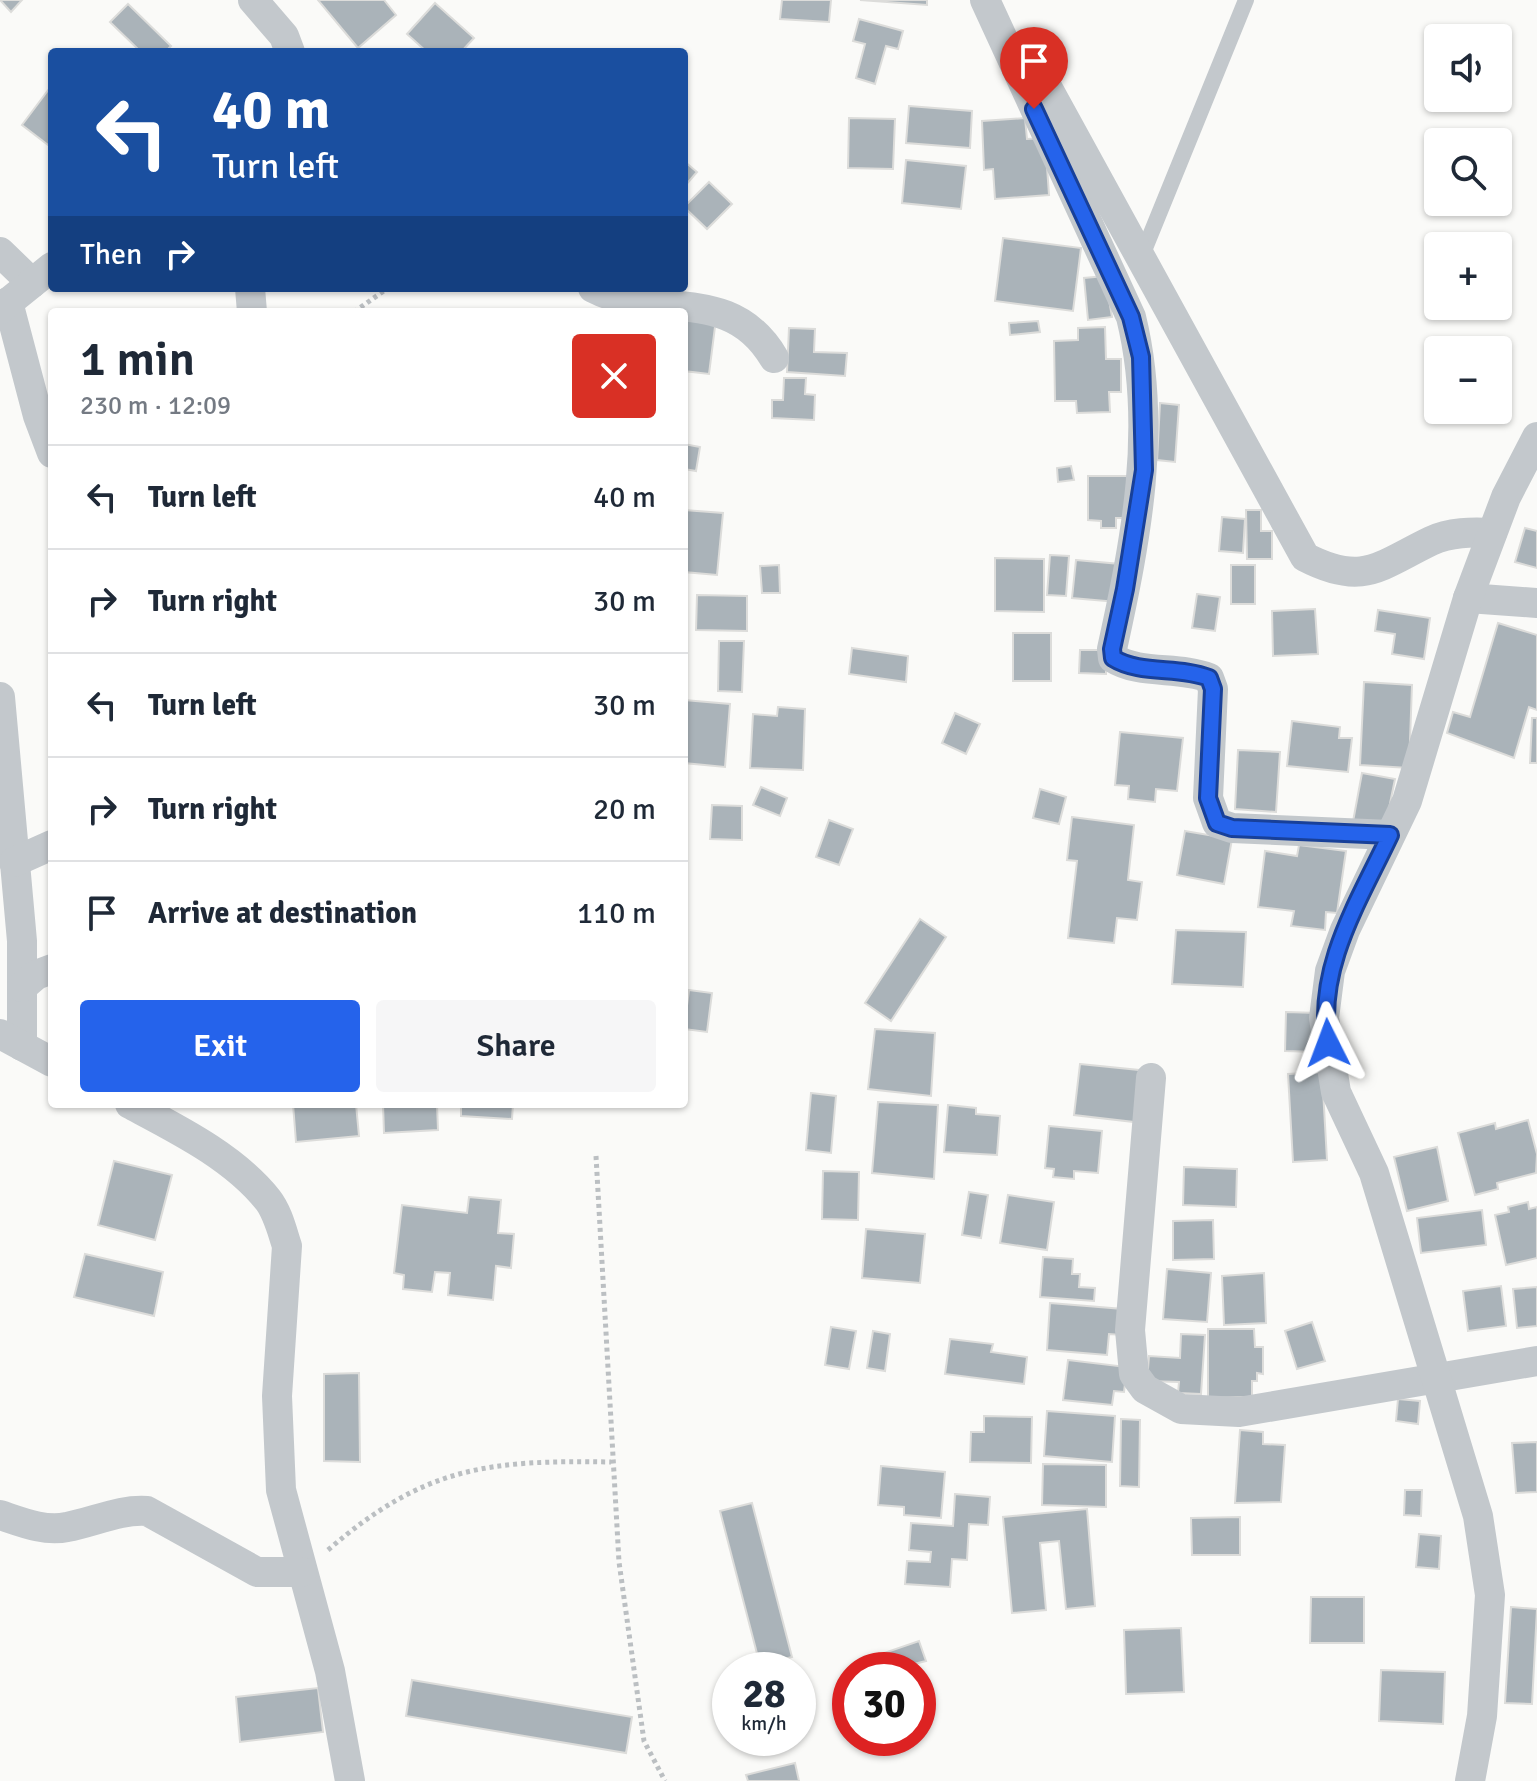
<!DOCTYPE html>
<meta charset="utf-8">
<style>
:root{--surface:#fff;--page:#f6f6f7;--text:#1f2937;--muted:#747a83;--line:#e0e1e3;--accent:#2563eb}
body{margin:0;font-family:Signika,sans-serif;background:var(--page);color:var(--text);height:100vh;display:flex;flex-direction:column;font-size:30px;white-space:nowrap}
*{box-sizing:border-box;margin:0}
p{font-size:26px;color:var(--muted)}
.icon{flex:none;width:44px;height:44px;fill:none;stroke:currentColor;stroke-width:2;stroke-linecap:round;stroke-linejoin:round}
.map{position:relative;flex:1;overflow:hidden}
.panel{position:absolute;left:48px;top:308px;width:640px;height:800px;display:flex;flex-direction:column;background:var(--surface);border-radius:8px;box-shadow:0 2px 6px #0004}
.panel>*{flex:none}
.guide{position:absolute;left:48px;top:48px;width:640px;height:244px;border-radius:8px;box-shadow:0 2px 6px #0004;background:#1a4fa0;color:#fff;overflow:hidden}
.tools{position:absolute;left:1424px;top:24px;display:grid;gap:16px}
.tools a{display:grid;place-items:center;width:88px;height:88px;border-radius:8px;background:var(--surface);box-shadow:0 2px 6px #0004;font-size:40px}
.speed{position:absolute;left:712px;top:1652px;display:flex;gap:16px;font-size:40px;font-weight:700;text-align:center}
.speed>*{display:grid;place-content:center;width:104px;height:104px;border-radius:50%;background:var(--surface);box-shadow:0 2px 6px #0004;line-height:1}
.speed small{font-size:20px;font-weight:400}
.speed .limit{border:12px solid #d22;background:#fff;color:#111}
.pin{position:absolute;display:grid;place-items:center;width:68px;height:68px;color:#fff;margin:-82px -34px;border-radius:50% 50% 50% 0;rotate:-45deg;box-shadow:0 0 8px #0007}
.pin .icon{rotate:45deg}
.me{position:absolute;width:88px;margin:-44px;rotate:357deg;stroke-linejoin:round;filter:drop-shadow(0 0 6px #0008)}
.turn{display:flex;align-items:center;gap:28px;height:168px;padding:0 32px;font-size:36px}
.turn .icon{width:104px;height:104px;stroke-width:2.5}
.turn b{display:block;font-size:56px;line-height:68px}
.then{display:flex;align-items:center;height:76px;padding:0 32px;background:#0003;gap:16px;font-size:30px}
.round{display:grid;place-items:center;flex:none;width:84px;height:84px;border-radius:8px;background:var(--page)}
.head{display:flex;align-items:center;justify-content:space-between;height:136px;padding:0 32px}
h1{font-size:48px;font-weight:600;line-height:60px}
.primary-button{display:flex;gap:16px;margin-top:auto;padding:16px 32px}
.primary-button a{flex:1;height:92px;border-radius:8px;background:var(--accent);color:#fff;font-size:32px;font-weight:600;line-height:92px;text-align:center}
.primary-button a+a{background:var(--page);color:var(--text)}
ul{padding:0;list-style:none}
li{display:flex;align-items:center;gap:24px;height:104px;padding:0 32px;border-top:2px solid var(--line)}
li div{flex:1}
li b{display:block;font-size:30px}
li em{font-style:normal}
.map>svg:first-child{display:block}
.building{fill:#aab3b9;stroke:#dcdcda;stroke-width:2}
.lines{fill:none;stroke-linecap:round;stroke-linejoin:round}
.path{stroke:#bbbfc2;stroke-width:5;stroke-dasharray:4 4;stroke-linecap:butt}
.lane{stroke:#c3c8cc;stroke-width:16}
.street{stroke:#c3c8cc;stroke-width:30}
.route-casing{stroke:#184099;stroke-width:20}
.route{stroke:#2563eb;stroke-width:14}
</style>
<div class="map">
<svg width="1537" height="1781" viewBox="0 0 1537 1781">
<rect width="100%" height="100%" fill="#fafaf8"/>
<g class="building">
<polygon points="0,0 22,0 11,12"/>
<polygon points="318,0 384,0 396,15 358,48"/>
<polygon points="782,0 831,0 829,22 780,19"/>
<polygon points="860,0 927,0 927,5"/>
<polygon points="435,3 474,38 461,52 427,52 407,34"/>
<polygon points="128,4 171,46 165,52 141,52 110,22"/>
<polygon points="859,19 903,31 898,49 886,46 875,84 856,78 865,44 853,41"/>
<polygon points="52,85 52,148 22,125"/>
<polygon points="909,106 972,111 970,148 906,143"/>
<polygon points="849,118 895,119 893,169 848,168"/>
<polygon points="1025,118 1027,139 1045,138 1049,195 995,199 993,169 984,170 982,121"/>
<polygon points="906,160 966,166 961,209 902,203"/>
<polygon points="684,161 697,172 684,187"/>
<polygon points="709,182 732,204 707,229 684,207"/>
<polygon points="1003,238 1081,248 1073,311 995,301"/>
<polygon points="1105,276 1112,317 1088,320 1084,278"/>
<polygon points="684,316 716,319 709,374 684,371"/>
<polygon points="1038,321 1040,332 1010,335 1009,323"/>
<polygon points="1105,327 1106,359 1121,359 1121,392 1109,392 1110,412 1077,413 1076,401 1055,401 1054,341 1078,340 1078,328"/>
<polygon points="789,328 815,329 814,352 847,353 845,376 787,372"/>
<polygon points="784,378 806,378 805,394 815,395 814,420 772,418 772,400 783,400"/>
<polygon points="1160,403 1179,405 1175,462 1157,460"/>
<polygon points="684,444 700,447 696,471 684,469"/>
<polygon points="1071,466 1074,480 1058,482 1057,468"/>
<polygon points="1088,476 1128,476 1127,518 1116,518 1116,528 1101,528 1101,521 1088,520"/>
<polygon points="684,510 723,513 717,575 684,572"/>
<polygon points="1246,510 1261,510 1261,531 1272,531 1272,559 1247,559"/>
<polygon points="1222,517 1245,519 1243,553 1219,551"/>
<polygon points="1525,528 1537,531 1537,568 1515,562"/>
<polygon points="1050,555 1069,556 1066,596 1047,595"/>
<polygon points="995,558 1044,559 1044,612 995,611"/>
<polygon points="1076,560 1120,564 1117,602 1072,598"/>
<polygon points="779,565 780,593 762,593 760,566"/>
<rect x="1231" y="565" width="24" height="39"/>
<polygon points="1197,594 1220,597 1215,631 1192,628"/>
<polygon points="697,595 747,596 747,631 696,630"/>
<polygon points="1315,609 1318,654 1273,656 1272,611"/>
<polygon points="1378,610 1430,618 1424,659 1392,654 1395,634 1375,631"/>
<polygon points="1498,623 1537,635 1537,710 1529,707 1514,758 1447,733 1453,712 1470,717"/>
<rect x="1013" y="633" width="38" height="48"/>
<polygon points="719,641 744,641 742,692 718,691"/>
<polygon points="852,648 908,656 906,682 849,674"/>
<polygon points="1080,650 1106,650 1106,674 1079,673"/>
<polygon points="1364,682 1412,685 1409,768 1360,765"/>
<polygon points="684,700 730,704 725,767 684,763"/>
<polygon points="778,707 805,709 803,770 750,768 753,714 777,716"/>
<polygon points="955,713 980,724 966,754 942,743"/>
<polygon points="1532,718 1537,718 1537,763 1530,763"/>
<polygon points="1292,721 1340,727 1339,738 1352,738 1348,772 1287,766"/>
<polygon points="1120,732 1183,738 1177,791 1156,789 1155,802 1128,799 1129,786 1115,785"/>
<polygon points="1238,750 1280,752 1276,812 1235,809"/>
<polygon points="1362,773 1395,779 1384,833 1352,827"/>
<polygon points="761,787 787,798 780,816 753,805"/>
<polygon points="1040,789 1066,797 1059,824 1033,818"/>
<polygon points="712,805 742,806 742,840 710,839"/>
<polygon points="1072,817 1134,825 1128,880 1142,882 1137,920 1117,918 1114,943 1068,938 1077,861 1067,860"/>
<polygon points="829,820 853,829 839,865 816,857"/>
<polygon points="1185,831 1232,839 1224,884 1177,875"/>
<polygon points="1299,845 1346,851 1337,913 1326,912 1325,930 1291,926 1294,911 1258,907 1265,851 1297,856"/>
<polygon points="920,919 946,937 891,1021 865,1003"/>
<polygon points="1176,930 1246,932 1243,987 1172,984"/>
<polygon points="689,990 712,993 707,1032 684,1029"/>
<polygon points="1286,1012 1318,1013 1317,1052 1285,1051"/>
<polygon points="875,1029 935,1033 931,1096 868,1089"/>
<polygon points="1080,1064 1139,1070 1143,1123 1074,1115"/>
<polygon points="1322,1072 1327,1160 1293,1162 1288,1074"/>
<polygon points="811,1093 836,1096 831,1153 806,1150"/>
<polygon points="878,1102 938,1105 934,1179 872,1173"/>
<polygon points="293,1104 356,1104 359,1136 296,1142"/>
<polygon points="383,1104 437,1104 438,1130 384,1133"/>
<polygon points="461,1104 513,1104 512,1119 461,1116"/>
<polygon points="948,1105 976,1108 976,1114 1000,1116 997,1155 944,1152"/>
<polygon points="1528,1120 1537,1154 1536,1173 1497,1183 1498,1189 1475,1195 1458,1133 1495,1123 1496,1129"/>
<polygon points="1049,1126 1102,1131 1098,1173 1074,1171 1074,1179 1053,1177 1054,1169 1045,1168"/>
<polygon points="1437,1147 1448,1201 1407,1211 1394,1157"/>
<polygon points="114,1161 172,1175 155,1240 98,1225"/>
<polygon points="1184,1167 1237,1169 1236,1207 1183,1205"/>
<polygon points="823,1171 859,1172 858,1220 822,1219"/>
<polygon points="969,1192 988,1195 981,1238 962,1235"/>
<polygon points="1008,1195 1054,1202 1047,1250 1000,1243"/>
<polygon points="469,1197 501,1200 498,1233 514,1234 511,1268 496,1266 493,1300 448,1295 450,1273 435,1272 432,1292 403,1289 404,1275 394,1273 402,1205 467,1213"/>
<polygon points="1528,1202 1529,1209 1537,1207 1537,1258 1506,1265 1495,1215 1509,1212 1508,1207"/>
<polygon points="1482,1210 1486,1245 1421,1253 1417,1218"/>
<polygon points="1213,1220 1214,1259 1173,1260 1173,1221"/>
<polygon points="866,1229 925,1234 920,1283 862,1278"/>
<polygon points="85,1254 163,1272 154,1316 74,1297"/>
<polygon points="1043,1257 1073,1259 1072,1274 1080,1274 1079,1287 1095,1288 1094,1301 1040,1297"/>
<polygon points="1167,1269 1211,1273 1207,1322 1163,1319"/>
<polygon points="1264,1273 1266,1323 1224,1325 1222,1276"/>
<polygon points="1501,1286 1506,1326 1468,1331 1463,1291"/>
<polygon points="1537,1287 1537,1326 1517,1328 1513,1289"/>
<polygon points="1050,1303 1123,1309 1122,1335 1109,1334 1107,1355 1047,1350"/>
<polygon points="1312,1322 1325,1361 1297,1369 1285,1331"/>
<polygon points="831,1327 856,1331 849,1369 825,1365"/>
<polygon points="1208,1329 1254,1329 1255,1347 1263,1347 1263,1374 1257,1373 1257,1381 1252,1381 1252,1397 1208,1398"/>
<polygon points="873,1331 890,1334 885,1371 867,1368"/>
<polygon points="1181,1334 1205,1335 1201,1394 1178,1393 1179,1382 1147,1381 1149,1356 1180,1358"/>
<polygon points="950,1339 993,1344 991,1352 1027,1357 1024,1384 945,1374"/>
<polygon points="1068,1360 1127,1367 1124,1392 1114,1391 1112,1405 1063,1400"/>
<polygon points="359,1373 360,1462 324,1461 324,1374"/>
<polygon points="1398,1399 1420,1401 1418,1424 1396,1421"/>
<polygon points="1047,1411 1115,1416 1112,1462 1044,1456"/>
<polygon points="984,1416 1032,1417 1031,1463 970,1462 971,1432 984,1432"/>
<polygon points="1121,1419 1140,1420 1139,1487 1120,1486"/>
<polygon points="1240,1430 1263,1432 1263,1444 1285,1445 1281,1502 1235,1503"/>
<polygon points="1537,1442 1537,1492 1516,1493 1512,1443"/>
<polygon points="1043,1464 1106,1465 1106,1507 1042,1505"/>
<polygon points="881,1466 945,1472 941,1518 904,1515 904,1507 878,1505"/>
<polygon points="1405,1490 1422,1490 1421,1516 1404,1515"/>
<polygon points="955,1494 990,1497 988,1525 969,1524 967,1560 952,1559 950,1587 905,1584 907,1561 930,1562 931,1552 909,1550 911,1523 953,1526"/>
<polygon points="752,1503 792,1657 760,1665 720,1511"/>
<polygon points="1087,1509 1095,1606 1066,1609 1059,1541 1040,1543 1046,1610 1012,1613 1003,1517"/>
<polygon points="1240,1517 1240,1555 1192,1555 1191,1518"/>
<polygon points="1419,1534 1441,1536 1439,1569 1416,1567"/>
<polygon points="1311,1597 1364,1597 1364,1643 1310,1643"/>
<polygon points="1511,1607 1537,1609 1532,1704 1505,1703"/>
<polygon points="1181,1628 1184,1692 1126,1694 1124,1630"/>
<polygon points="919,1641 926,1661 890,1670 884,1653"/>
<polygon points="1381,1670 1445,1672 1443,1724 1379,1721"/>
<polygon points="412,1680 632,1717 626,1753 406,1716"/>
<polygon points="318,1688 323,1732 240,1742 236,1697"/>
<polygon points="795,1763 799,1781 748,1781 746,1775"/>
</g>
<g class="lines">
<g class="path">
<polyline points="354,312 388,288"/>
<polyline points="596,1156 619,1562 644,1741 665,1781"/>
<path d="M 328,1550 C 425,1466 489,1460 611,1462"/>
</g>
<polyline class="lane" points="1141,258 1246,0"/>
<g class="street">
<polyline points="253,0 284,36 290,52"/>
<path d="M 985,0 L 1131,317 C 1158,427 1136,540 1112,649 L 1113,658 C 1140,675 1179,666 1209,678 L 1213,689 L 1208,798 L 1217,823 L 1232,828 L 1390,835"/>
<path d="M 1036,67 L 1305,557 C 1363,587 1379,566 1431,541 C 1450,532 1472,532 1492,533"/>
<polyline points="0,252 32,283"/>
<polyline points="250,288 252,312"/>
<path d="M 593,288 C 657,321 730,283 774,358"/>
<polyline points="8,302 38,416 52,453"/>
<polyline points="0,309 52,267"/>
<polyline points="1468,598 1537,603"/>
<polyline points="0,697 22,941 22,1046"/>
<polyline points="14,862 52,845"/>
<polyline points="22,987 36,975 52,969"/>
<polyline points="0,1034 52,1062"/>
<polyline points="1151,1078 1130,1330 1134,1374 1145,1389 1181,1409 1239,1412 1537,1361"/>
<path d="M 130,1104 C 177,1129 234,1157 268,1200 C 278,1213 282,1231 287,1246 L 277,1396 L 281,1490 L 330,1671 L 350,1781"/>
<path d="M 0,1515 C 21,1522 45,1532 67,1527 C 94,1522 120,1509 147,1511 L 257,1572 L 302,1572"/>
<polyline points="1470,1781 1482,1716 1490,1595 1478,1516 1374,1173 1336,1092 1324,1018 1330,971 1345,930 1407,801 1468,598 1506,497 1537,437"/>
</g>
</g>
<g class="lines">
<g class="route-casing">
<path id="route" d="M 1034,109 L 1131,317 L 1141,357 L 1144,470 L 1125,589 L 1112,649 L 1113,658 C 1140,675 1179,666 1209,678 L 1213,689 L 1208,798 L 1217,823 L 1232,828 L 1390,835 C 1359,901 1316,967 1328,1043"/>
</g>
<use href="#route" class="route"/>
</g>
</svg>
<div class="tools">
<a><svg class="icon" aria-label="sound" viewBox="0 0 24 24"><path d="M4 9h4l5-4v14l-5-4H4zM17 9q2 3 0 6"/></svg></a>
<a><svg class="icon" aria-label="search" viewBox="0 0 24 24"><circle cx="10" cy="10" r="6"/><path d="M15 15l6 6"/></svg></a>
<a>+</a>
<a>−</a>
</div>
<div class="speed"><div>28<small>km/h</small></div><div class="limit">30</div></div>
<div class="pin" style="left:1034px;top:109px;background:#d93025"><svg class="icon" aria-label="arrive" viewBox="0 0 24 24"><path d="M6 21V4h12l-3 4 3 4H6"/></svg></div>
<svg class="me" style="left:1328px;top:1043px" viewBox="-20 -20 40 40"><path d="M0-17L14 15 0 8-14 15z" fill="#2563eb" stroke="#fff" stroke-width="4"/></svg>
<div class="guide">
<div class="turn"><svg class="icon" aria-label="left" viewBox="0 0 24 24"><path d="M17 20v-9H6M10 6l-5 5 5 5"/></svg><div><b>40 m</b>Turn left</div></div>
<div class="then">Then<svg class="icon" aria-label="right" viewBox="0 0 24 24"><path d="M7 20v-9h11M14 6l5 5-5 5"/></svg></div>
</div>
<section class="panel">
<div class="head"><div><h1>1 min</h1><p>230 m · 12:09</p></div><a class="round" style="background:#d93025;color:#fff"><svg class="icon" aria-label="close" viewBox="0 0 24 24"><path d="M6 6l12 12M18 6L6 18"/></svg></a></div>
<ul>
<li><svg class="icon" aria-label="left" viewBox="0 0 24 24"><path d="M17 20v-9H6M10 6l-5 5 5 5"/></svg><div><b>Turn left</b></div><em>40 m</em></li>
<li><svg class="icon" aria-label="right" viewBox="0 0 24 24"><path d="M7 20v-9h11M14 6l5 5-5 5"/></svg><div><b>Turn right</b></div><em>30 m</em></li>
<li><svg class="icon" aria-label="left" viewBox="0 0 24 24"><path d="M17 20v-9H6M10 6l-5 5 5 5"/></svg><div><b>Turn left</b></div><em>30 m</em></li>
<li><svg class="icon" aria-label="right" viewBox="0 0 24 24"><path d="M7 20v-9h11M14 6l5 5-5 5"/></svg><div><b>Turn right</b></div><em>20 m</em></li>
<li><svg class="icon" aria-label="arrive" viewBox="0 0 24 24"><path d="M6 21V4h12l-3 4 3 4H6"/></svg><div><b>Arrive at destination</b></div><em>110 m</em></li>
</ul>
<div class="primary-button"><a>Exit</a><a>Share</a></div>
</section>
</div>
